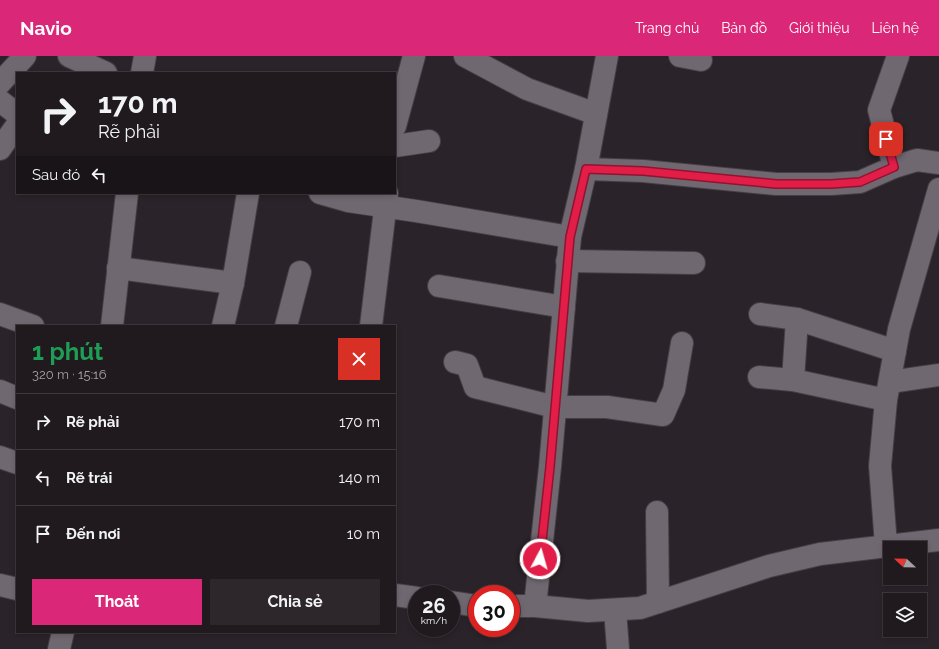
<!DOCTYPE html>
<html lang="vi">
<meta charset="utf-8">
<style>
:root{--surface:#201a1f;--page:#2d272c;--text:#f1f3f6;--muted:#a2a1a4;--line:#3d383d;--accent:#db2777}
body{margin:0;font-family:Raleway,sans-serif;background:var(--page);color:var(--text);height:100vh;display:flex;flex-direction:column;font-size:15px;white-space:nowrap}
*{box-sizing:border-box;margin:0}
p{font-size:13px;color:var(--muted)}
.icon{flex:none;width:22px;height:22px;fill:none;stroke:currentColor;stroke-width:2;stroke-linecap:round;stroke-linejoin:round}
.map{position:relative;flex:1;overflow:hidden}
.drawer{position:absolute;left:16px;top:269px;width:380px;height:308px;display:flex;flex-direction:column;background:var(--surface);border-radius:0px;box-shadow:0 2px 6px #0003,0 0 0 1px var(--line)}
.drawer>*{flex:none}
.hud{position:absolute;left:16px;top:16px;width:380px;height:122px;border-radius:0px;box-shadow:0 2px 6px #0003,0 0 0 1px var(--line);background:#201a1f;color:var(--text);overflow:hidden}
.needle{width:26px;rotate:292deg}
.controls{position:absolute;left:883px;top:485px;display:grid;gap:8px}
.controls a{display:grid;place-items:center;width:44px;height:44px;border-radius:0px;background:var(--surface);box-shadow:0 2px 6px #0003,0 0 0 1px var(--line);font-size:20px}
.speed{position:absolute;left:408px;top:529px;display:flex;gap:8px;font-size:20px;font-weight:700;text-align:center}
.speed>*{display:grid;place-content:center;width:52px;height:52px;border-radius:50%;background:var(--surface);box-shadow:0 2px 6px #0003,0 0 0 1px var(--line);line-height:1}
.speed small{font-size:10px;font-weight:400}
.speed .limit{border:6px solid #d22;background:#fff;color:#111}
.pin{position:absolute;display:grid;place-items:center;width:34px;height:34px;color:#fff;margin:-17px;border-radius:8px;box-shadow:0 2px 6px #0006}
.me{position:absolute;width:44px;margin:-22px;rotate:6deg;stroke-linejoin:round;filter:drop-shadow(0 0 3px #0008)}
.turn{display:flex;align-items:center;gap:14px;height:84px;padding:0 16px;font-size:18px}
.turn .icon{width:52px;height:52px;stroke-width:2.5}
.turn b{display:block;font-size:28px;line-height:34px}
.then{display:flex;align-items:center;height:38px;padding:0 16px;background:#0003;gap:8px;font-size:15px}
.round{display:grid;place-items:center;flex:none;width:42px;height:42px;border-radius:0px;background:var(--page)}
.summary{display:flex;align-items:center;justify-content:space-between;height:68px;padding:0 16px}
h1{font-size:24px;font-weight:700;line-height:30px;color:#1e9e55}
.cta{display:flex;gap:8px;margin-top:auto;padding:8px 16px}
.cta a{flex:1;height:46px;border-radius:0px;background:var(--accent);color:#fff;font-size:16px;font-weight:700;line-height:46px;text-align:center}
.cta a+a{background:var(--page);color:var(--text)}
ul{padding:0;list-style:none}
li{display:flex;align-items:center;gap:12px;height:56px;padding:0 16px;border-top:1px solid var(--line)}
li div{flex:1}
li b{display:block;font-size:15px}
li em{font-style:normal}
header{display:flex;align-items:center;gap:24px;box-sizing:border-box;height:56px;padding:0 20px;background:var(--accent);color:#fff}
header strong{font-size:19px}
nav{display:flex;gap:22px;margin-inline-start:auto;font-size:14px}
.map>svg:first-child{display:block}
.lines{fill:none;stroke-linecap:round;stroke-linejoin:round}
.minor-casing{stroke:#453f45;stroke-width:24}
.minor{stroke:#706870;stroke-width:22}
.route-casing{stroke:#92132f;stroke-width:10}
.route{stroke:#e11d48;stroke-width:7}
</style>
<header>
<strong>Navio</strong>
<nav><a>Trang chủ</a><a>Bản đồ</a><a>Giới thiệu</a><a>Liên hệ</a></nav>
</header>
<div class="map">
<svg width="939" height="593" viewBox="0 0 939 593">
<rect width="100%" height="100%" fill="#2a2329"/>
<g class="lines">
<g class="minor-casing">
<g id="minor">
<polyline points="69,0 106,17"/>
<polyline points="465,0 527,33 596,58"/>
<polyline points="680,0 701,4"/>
<polyline points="142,17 145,0"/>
<polyline points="0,27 25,0"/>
<polyline points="0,45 17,58"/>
<polyline points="395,70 414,0"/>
<polyline points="395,90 429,85"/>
<polyline points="0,93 17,69"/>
<polyline points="894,111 879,54 898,0"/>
<polyline points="586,113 643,115 776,128 831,128 860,126 894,111 917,104 939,107"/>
<polyline points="320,137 348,145 416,155 570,181"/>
<polyline points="567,205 694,207"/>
<polyline points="118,212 233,227"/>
<polyline points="439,230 564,251"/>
<polyline points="0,258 33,270"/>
<polyline points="760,258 797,263 895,295"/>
<polyline points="112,270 127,137"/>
<polyline points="223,270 233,227 248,137"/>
<polyline points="286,270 300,216"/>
<polyline points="371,270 387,137"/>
<polyline points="455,306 467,309 475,331 555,351 607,351 663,359 674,334 682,287"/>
<polyline points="759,321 793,324 886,344"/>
<polyline points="793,324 797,263"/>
<polyline points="890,326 939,319"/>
<polyline points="0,335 17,342"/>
<polyline points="0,401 17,407"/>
<polyline points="657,456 658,546"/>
<polyline points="886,489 880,410 886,344 899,273 939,133"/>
<polyline points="0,529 17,533"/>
<polyline points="395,539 417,542"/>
<polyline points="451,546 477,550"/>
<polyline points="511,550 535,550 588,555 640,552 769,510 820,498 939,484"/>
<polyline points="535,550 550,411 570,181 586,113 607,0"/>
<polyline points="615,554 618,593"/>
<polyline points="59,593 63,576"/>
</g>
</g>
<use href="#minor" class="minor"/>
</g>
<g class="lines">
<g class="route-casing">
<polyline id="route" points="540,503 550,411 570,181 586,113 643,115 776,128 831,128 860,126 894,111 886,83"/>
</g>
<use href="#route" class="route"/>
</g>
</svg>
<div class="controls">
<a><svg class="needle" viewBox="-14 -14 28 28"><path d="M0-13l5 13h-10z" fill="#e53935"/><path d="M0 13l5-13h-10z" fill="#a2a1a4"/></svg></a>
<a><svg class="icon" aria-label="layers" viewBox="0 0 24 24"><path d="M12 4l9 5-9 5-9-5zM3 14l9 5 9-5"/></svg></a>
</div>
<div class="speed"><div>26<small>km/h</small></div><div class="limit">30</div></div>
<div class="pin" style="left:886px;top:83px;background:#d93025"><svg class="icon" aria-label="arrive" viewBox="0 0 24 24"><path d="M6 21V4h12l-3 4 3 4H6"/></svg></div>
<svg class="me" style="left:540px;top:503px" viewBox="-20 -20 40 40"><circle r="17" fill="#e11d48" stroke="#fff" stroke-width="3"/><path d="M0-11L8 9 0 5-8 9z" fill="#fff"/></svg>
<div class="hud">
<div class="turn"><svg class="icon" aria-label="right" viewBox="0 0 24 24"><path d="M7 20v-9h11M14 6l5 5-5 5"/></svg><div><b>170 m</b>Rẽ phải</div></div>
<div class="then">Sau đó<svg class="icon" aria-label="left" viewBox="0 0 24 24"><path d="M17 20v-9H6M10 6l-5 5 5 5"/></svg></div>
</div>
<section class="drawer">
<div class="summary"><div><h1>1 phút</h1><p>320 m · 15:16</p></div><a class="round" style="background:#d93025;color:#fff"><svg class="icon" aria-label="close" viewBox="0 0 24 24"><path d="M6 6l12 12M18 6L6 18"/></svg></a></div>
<ul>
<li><svg class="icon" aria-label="right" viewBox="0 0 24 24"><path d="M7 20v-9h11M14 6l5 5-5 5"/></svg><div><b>Rẽ phải</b></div><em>170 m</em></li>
<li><svg class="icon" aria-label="left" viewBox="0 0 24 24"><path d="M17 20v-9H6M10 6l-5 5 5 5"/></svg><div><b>Rẽ trái</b></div><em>140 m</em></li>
<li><svg class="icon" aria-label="arrive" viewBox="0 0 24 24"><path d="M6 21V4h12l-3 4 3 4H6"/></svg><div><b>Đến nơi</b></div><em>10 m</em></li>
</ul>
<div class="cta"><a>Thoát</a><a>Chia sẻ</a></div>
</section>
</div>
